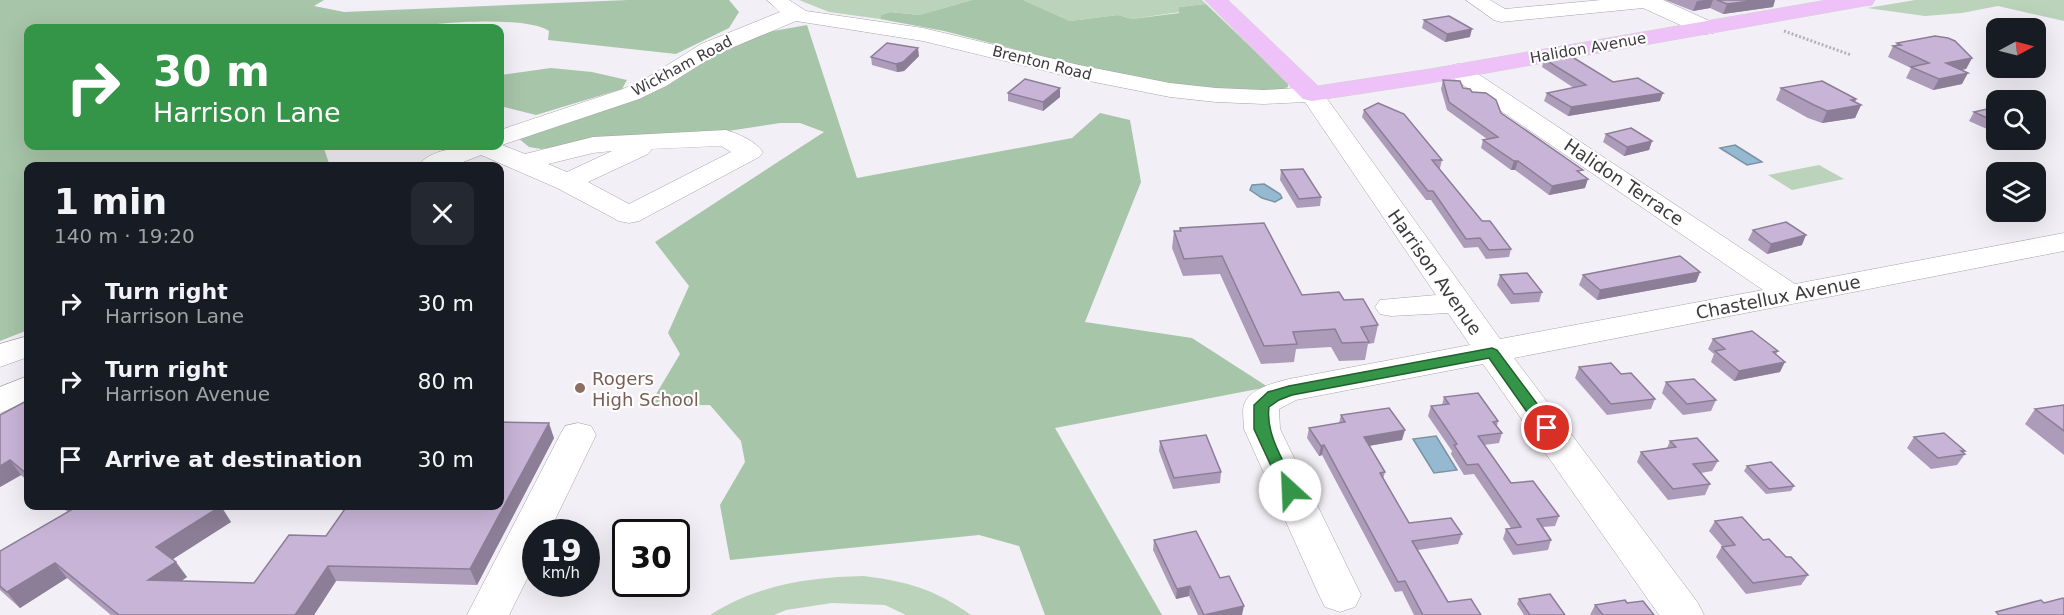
<!DOCTYPE html>
<meta charset="utf-8">
<style>
:root{--surface:#171b24;--page:#242831;--text:#f1f3f6;--muted:#9ea1a6}
body{margin:0;font-family:"DejaVu Sans",sans-serif;background:var(--page);color:var(--text);height:100vh;display:flex;flex-direction:column;font-size:22px;white-space:nowrap}
*{box-sizing:border-box;margin:0}
p{font-size:20px;color:var(--muted)}
.icon{flex:none;width:33px;height:33px;fill:none;stroke:currentColor;stroke-width:2;stroke-linecap:round;stroke-linejoin:round}
.map{position:relative;flex:1;overflow:hidden}
.sheet{position:absolute;left:24px;top:162px;width:480px;height:348px;display:flex;flex-direction:column;background:var(--surface);border-radius:12px;box-shadow:0 6px 24px #0002}
.sheet>*{flex:none}
.hud{position:absolute;left:24px;top:24px;width:480px;height:126px;border-radius:12px;box-shadow:0 6px 24px #0002;background:#349447;color:#fff;overflow:hidden}
.needle{width:39px;rotate:83deg}
.buttons{position:absolute;left:1986px;top:18px;display:grid;gap:12px}
.buttons a{display:grid;place-items:center;width:60px;height:60px;border-radius:12px;background:var(--surface);box-shadow:0 6px 24px #0002;font-size:30px}
.speed{position:absolute;left:522px;top:519px;display:flex;gap:12px;font-size:30px;font-weight:700;text-align:center}
.speed>*{display:grid;place-content:center;width:78px;height:78px;border-radius:50%;background:var(--surface);box-shadow:0 6px 24px #0002;line-height:1}
.speed small{font-size:15px;font-weight:400}
.speed .limit{border:3px solid #111;border-radius:9px;background:#fff;color:#111}
.pin{position:absolute;display:grid;place-items:center;width:51px;height:51px;color:#fff;margin:-26px;border:3px solid #fff;border-radius:50%;box-shadow:0 2px 6px #0007}
.me{position:absolute;width:66px;margin:-33px;rotate:335deg;stroke-linejoin:round;filter:drop-shadow(0 0 4px #0008)}
.turn{display:flex;align-items:center;gap:21px;height:126px;padding:0 30px;font-size:27px}
.turn .icon{width:78px;height:78px;stroke-width:2.5}
.turn b{display:block;font-size:42px;line-height:51px}
.round{display:grid;place-items:center;flex:none;width:63px;height:63px;border-radius:12px;background:var(--page)}
.summary{display:flex;align-items:center;justify-content:space-between;height:102px;padding:0 30px}
h1{font-size:36px;font-weight:800;line-height:45px}
ul{padding:0;list-style:none}
li{display:flex;align-items:center;gap:18px;height:78px;padding:0 30px}
li div{flex:1}
li b{display:block;font-size:22px}
li em{font-style:normal}
.map>svg:first-child{display:block}
.green{fill:#bad3ba}
.forest{fill:#a7c5a8}
.water{fill:#95b9d1;stroke:#7a93a5;stroke-width:1.5}
.lines{fill:none;stroke-linecap:round;stroke-linejoin:round}
.minor-casing{stroke:#a7a3aa;stroke-width:1}
.major-casing{stroke:#d0d0d0;stroke-width:1}
.path{stroke:#b5b2b7;stroke-width:3;stroke-dasharray:2 2;stroke-linecap:butt}
.minor{fill:#fff;fill-rule:evenodd}
.major{fill:#efc1f9;fill-rule:evenodd}
.wall{fill:#ac9bb9}
.shaded-wall{fill:#8c7e96}
.building{fill:#c8b4d7;stroke:#8c7e96;stroke-width:1.5}
.route{fill:#349447;stroke:#22602e;stroke-width:1.5}
.education-dot{fill:#8d6e63;stroke:#fefefe;stroke-width:2}
.labels{text-anchor:middle;dominant-baseline:central;stroke-width:4.5;stroke-linejoin:round;paint-order:stroke}
.far-street-label{font-size:15px;fill:#3c3a3d;stroke:#fefefe}
.street-label{font-size:18px;fill:#3c3a3d;stroke:#fefefe}
.education-label{font-size:18px;fill:#785e54;stroke:#fefefe;text-anchor:start}
</style>
<div class="map">
<svg width="2064" height="615" viewBox="0 0 2064 615">
<rect width="100%" height="100%" fill="#f3eff6"/>
<g class="green">
<polygon points="799,0 972,0 919,15 890,12 881,15 880,19 829,12"/>
<polygon points="1023,0 1202,0 1206,4 1179,7 1180,12 1132,19 1118,15 1070,21"/>
<polygon points="1915,0 2064,0 2064,21 1998,6 1962,13 1925,16 1867,8"/>
<polygon points="1819,165 1844,179 1792,190 1768,175"/>
<path d="M 864,576 C 909,582 934,589 971,615 L 906,615 L 885,605 L 832,603 L 786,610 L 774,615 L 710,615 C 757,585 809,577 864,576 Z"/>
</g>
<g class="forest">
<path d="M 0,0 L 324,0 L 314,6 L 344,12 L 628,0 L 729,0 L 739,12 L 729,28 L 676,54 L 548,40 L 549,31 C 526,15 432,23 403,28 L 28,28 L 28,146 L 323,146 L 330,166 L 28,166 L 28,330 L 0,341 Z"/>
<polygon points="972,0 1023,0 1070,21 1118,15 1132,19 1179,13 1179,7 1206,4 1288,83 1288,87 1280,90 1231,91 1167,84 1103,72 944,31 880,19 881,15 890,12 919,15"/>
<polygon points="807,25 857,178 1072,138 1100,113 1130,120 1141,182 1085,322 1192,338 1268,387 1055,428 1162,615 1045,615 1019,546 979,535 730,560 720,505 745,462 741,441 710,405 649,406 680,354 668,333 689,286 655,242 824,132 800,123 780,123 702,135 576,144 541,149 529,147 518,138 756,34"/>
<polygon points="551,68 592,72 627,80 622,89 536,115 500,106 500,75"/>
</g>
<g class="water">
<polygon points="1735,145 1762,162 1747,165 1720,148"/>
<polygon points="1264,184 1280,194 1282,198 1275,202 1262,198 1250,190 1252,185"/>
<polygon points="1436,436 1457,470 1434,473 1413,439"/>
</g>
<g class="lines">
<g class="minor-casing">
<g id="minor">
<path d="M 767,0 L 789,0 L 806,11 L 923,28 L 1079,65 L 1170,83 L 1216,88 L 1264,90 L 1312,87 L 1320,89 L 1500,339 L 1763,290 L 1450,76 L 1447,71 L 1450,66 L 1458,64 L 1466,66 L 1795,284 L 2064,233 L 2064,251 L 1514,358 L 1698,603 L 1704,615 L 1659,615 L 1483,364 L 1296,400 L 1279,409 L 1280,429 L 1361,595 L 1355,607 L 1340,612 L 1325,607 L 1319,595 L 1244,429 C 1244,422 1242,411 1244,405 C 1249,388 1275,383 1289,379 L 1470,345 L 1448,313 L 1391,316 L 1380,314 L 1375,307 L 1380,300 L 1436,295 L 1305,102 L 1264,104 L 1216,102 L 1170,97 L 1079,79 L 923,41 L 796,21 L 717,54 L 666,86 L 639,99 L 502,145 L 525,154 L 593,137 L 726,130 C 739,134 755,141 763,152 L 759,157 L 639,221 L 629,223 L 619,221 L 557,188 L 481,155 L 453,166 L 418,166 C 432,145 477,146 500,146 L 500,130 L 623,89 L 650,76 L 701,44 L 780,12 ZM 721,146 L 731,152 L 629,204 L 588,182 L 648,154 L 652,149 ZM 612,151 L 567,172 L 548,164 L 593,153 Z"/>
<polygon points="1466,0 1490,0 1505,9 1601,0 1663,0 1714,23 1717,28 1714,33 1706,34 1698,33 1643,8 1501,22 1494,20"/>
<polygon points="28,336 28,357 0,367 0,344"/>
<polygon points="28,376 28,401 0,413 0,387"/>
<polygon points="578,423 591,426 596,435 549,532 536,532 536,561 509,615 467,615 560,435 565,426"/>
</g>
</g>
<g class="major-casing">
<polygon id="major" points="1205,0 1228,0 1318,86 1430,69 1827,0 1875,0 1872,5 1864,6 1430,83 1312,101 1303,99"/>
</g>
<polyline class="path" points="1784,31 1851,55"/>
<use href="#minor" class="minor"/>
<use href="#major" class="major"/>
</g>
<g class="wall">
<polygon points="1665,0 1775,0 1773,7 1723,14 1710,8 1693,11"/>
<polygon points="1424,20 1470,37 1445,42 1422,28"/>
<polygon points="1897,43 1972,58 1966,69 1961,70 1962,84 1933,90 1906,78 1911,68 1888,57 1893,46 1896,46"/>
<polygon points="919,56 904,71 897,72 872,65 871,57"/>
<polygon points="1544,59 1613,82 1660,101 1568,116 1544,101 1547,93 1574,88 1542,67"/>
<polygon points="1443,80 1472,92 1501,113 1582,174 1585,188 1549,195 1515,170 1511,170 1481,148 1483,140 1487,139 1447,110 1441,89"/>
<polygon points="1781,88 1856,99 1855,102 1861,105 1855,118 1822,123 1808,118 1776,100"/>
<polygon points="1008,93 1060,97 1043,111 1008,101"/>
<polygon points="1996,107 1996,133 1969,121 1974,112"/>
<polygon points="1364,110 1442,160 1440,168 1438,168 1482,221 1511,249 1509,257 1486,259 1478,247 1464,248 1431,200 1426,200 1362,117"/>
<polygon points="1606,134 1652,141 1649,150 1624,156 1603,142"/>
<polygon points="1281,170 1321,197 1320,206 1297,208 1280,180"/>
<polygon points="1180,228 1302,295 1344,300 1378,325 1374,343 1368,344 1365,360 1339,361 1331,347 1296,349 1294,362 1261,364 1220,274 1183,276 1172,248 1174,231 1179,231"/>
<polygon points="1753,230 1802,245 1767,254 1748,240"/>
<polygon points="1700,272 1696,282 1597,300 1579,285 1583,275"/>
<polygon points="1500,275 1542,292 1539,302 1511,304 1497,285"/>
<polygon points="1713,339 1778,351 1776,354 1780,372 1734,381 1711,362 1714,354 1708,349"/>
<polygon points="1579,367 1621,374 1655,399 1651,409 1607,415 1575,378"/>
<polygon points="1666,382 1716,400 1711,411 1683,415 1662,393"/>
<polygon points="1444,397 1498,421 1497,426 1502,433 1499,443 1484,445 1511,483 1559,516 1555,526 1543,527 1551,540 1548,550 1513,555 1503,539 1506,529 1511,528 1474,474 1464,475 1451,454 1452,451 1428,416 1431,406 1442,405"/>
<polygon points="28,400 28,481 21,475 0,487"/>
<polygon points="2064,405 2064,455 2025,424 2035,409"/>
<polygon points="1341,415 1402,440 1369,446 1385,472 1383,479 1409,523 1462,534 1458,544 1418,550 1448,602 1481,615 1414,615 1402,591 1395,592 1322,455 1319,456 1307,438 1309,428 1339,423"/>
<polygon points="1914,437 1965,451 1963,453 1965,454 1957,465 1931,469 1907,448"/>
<polygon points="554,438 477,585 336,581 314,615 111,615 67,578 20,608 0,590 0,551 68,512 60,506 220,506 231,522 172,559 187,577 181,581 254,583 326,536"/>
<polygon points="1160,441 1221,472 1220,483 1173,489 1159,451"/>
<polygon points="1670,441 1718,461 1712,471 1701,473 1710,484 1705,495 1668,500 1637,462 1641,452 1667,448"/>
<polygon points="1747,466 1794,486 1791,491 1766,494 1744,471"/>
<polygon points="1715,521 1763,540 1808,575 1801,585 1746,594 1716,557 1722,546 1709,531"/>
<polygon points="1154,540 1220,578 1242,615 1198,615 1189,596 1176,599 1153,550"/>
<polygon points="1519,599 1565,615 1524,615 1517,604"/>
<polygon points="1627,603 1654,615 1590,615 1595,605"/>
</g>
<g class="shaded-wall">
<polygon points="1704,0 1713,0 1710,8 1693,11 1697,1"/>
<polygon points="1758,0 1775,0 1773,7 1723,14 1727,4"/>
<polygon points="1472,29 1470,37 1445,42 1447,34"/>
<polygon points="918,48 919,56 904,71 897,72 896,64"/>
<polygon points="1972,58 1966,69 1941,74 1946,63"/>
<polygon points="1968,73 1962,84 1933,90 1939,79"/>
<polygon points="1060,88 1060,97 1043,111 1043,102"/>
<polygon points="1663,93 1660,101 1568,116 1571,107"/>
<polygon points="1856,99 1853,106 1861,105 1855,118 1822,123 1827,111 1851,100"/>
<polygon points="1652,141 1649,150 1624,156 1627,147"/>
<polygon points="1514,161 1518,161 1515,170 1511,170"/>
<polygon points="1588,179 1585,188 1549,195 1552,186"/>
<polygon points="1806,235 1802,245 1767,254 1771,244"/>
<polygon points="1700,272 1696,282 1597,300 1600,290"/>
<polygon points="1785,362 1780,372 1734,381 1739,371"/>
<polygon points="549,423 554,438 477,585 470,569"/>
<polygon points="1405,430 1402,440 1362,447 1364,437"/>
<polygon points="1324,445 1322,455 1319,456 1321,446"/>
<polygon points="10,460 21,475 0,487 0,466"/>
<polygon points="221,506 231,522 167,563 156,547"/>
<polygon points="176,562 187,577 159,596 148,580"/>
<polygon points="55,563 67,578 20,608 7,592"/>
<polygon points="328,566 336,581 314,615 295,615"/>
<polygon points="1190,586 1189,596 1176,599 1177,589"/>
<polygon points="1244,606 1242,615 1204,615"/>
</g>
<g class="building">
<polygon points="1717,0 1758,0 1727,4"/>
<polygon points="1449,16 1472,29 1447,34 1424,20"/>
<polygon points="1935,36 1948,38 1955,41 1972,58 1946,63 1968,73 1939,79 1911,67 1929,63 1893,46 1901,45 1897,43"/>
<polygon points="887,43 918,48 903,62 896,64 871,57"/>
<polygon points="1569,55 1613,82 1638,78 1663,93 1571,107 1547,93 1586,85 1544,59"/>
<polygon points="1025,79 1060,88 1043,102 1008,93"/>
<polygon points="1443,80 1460,81 1463,88 1470,89 1472,92 1486,93 1496,100 1501,113 1583,170 1577,171 1588,179 1552,186 1518,161 1514,161 1483,140 1498,137 1449,102"/>
<polygon points="1822,81 1856,99 1851,100 1861,105 1827,111 1814,105 1781,88"/>
<polygon points="1378,103 1404,114 1442,160 1432,160 1482,221 1490,221 1511,249 1489,250 1480,238 1466,239 1433,191 1428,191 1364,110"/>
<polygon points="1996,107 1996,122 1974,112"/>
<polygon points="1631,128 1652,141 1627,147 1606,134"/>
<polygon points="1303,169 1321,197 1299,199 1281,170"/>
<polygon points="1786,222 1806,235 1771,244 1753,230"/>
<polygon points="1264,223 1302,295 1339,292 1344,300 1363,299 1378,325 1361,327 1369,342 1342,343 1335,329 1293,332 1297,344 1264,346 1222,256 1184,259 1174,231 1181,231 1180,228"/>
<polygon points="1680,256 1700,272 1600,290 1583,275"/>
<polygon points="1527,273 1542,292 1514,294 1500,275"/>
<polygon points="1752,331 1778,351 1773,352 1785,362 1739,371 1715,351 1725,349 1713,339"/>
<polygon points="1611,363 1621,374 1631,373 1655,399 1611,404 1579,367"/>
<polygon points="1694,379 1716,400 1687,404 1666,382"/>
<polygon points="1478,393 1498,421 1493,422 1502,433 1478,436 1511,483 1533,481 1559,516 1537,519 1551,540 1517,545 1506,529 1521,527 1478,464 1467,465 1454,445 1457,444 1431,406 1449,404 1444,397"/>
<polygon points="28,400 28,475 10,460 0,466 0,415"/>
<polygon points="2064,405 2064,431 2035,409"/>
<polygon points="1389,408 1405,430 1364,437 1385,472 1380,473 1409,523 1451,518 1462,534 1412,541 1448,602 1471,599 1481,615 1423,615 1405,581 1398,582 1324,445 1321,446 1309,428 1345,422 1341,415"/>
<polygon points="500,422 549,423 470,569 328,566 295,615 119,615 55,563 7,592 0,586 0,551 73,509 69,506 221,506 156,547 176,562 148,580 254,583 289,535 326,536 347,506 500,506"/>
<polygon points="1944,433 1965,451 1961,451 1965,454 1938,458 1914,437"/>
<polygon points="1206,435 1221,472 1174,478 1160,441"/>
<polygon points="1697,438 1718,461 1693,464 1710,484 1673,489 1641,452 1676,447 1670,441"/>
<polygon points="1771,462 1794,486 1769,489 1747,466"/>
<polygon points="1742,517 1763,540 1769,539 1786,557 1791,557 1808,575 1753,583 1722,547 1735,545 1715,521"/>
<polygon points="1196,531 1220,578 1229,576 1244,606 1204,615 1190,586 1177,589 1154,540"/>
<polygon points="1550,594 1565,615 1530,615 1519,599"/>
<polygon points="2063,598 2064,599 2064,615 1999,615 1996,612 2041,600 2044,603"/>
<polygon points="1625,600 1627,603 1643,601 1654,615 1603,615 1595,605"/>
</g>
<path class="route" d="M 1492,348 L 1497,350 L 1552,424 L 1554,428 L 1552,432 L 1541,432 L 1489,358 L 1292,395 L 1279,400 L 1269,407 C 1265,435 1286,465 1298,490 L 1296,494 L 1284,494 L 1254,429 L 1254,405 L 1268,392 L 1289,386 Z"/>
<circle class="education-dot" cx="580" cy="388" r="6"/>
<g class="labels">
<g class="far-street-label">
<text transform="translate(1588 48) rotate(-10)">Halidon Avenue</text>
<text transform="translate(1042 63) rotate(14)">Brenton Road</text>
<text transform="translate(682 66) rotate(-28)">Wickham Road</text>
</g>
<g class="street-label">
<text transform="translate(1624 182) rotate(34)">Halidon Terrace</text>
<text transform="translate(1435 272) rotate(55)">Harrison Avenue</text>
<text transform="translate(1778 297) rotate(-11)">Chastellux Avenue</text>
</g>
<g class="education-label">
<text x="592" y="378">Rogers<tspan x="592" dy="21">High School</tspan></text>
</g>
</g>
</svg>
<div class="buttons">
<a><svg class="needle" viewBox="-14 -14 28 28"><path d="M0-13l5 13h-10z" fill="#e53935"/><path d="M0 13l5-13h-10z" fill="#9ea1a6"/></svg></a>
<a><svg class="icon" aria-label="search" viewBox="0 0 24 24"><circle cx="10" cy="10" r="6"/><path d="M15 15l6 6"/></svg></a>
<a><svg class="icon" aria-label="layers" viewBox="0 0 24 24"><path d="M12 4l9 5-9 5-9-5zM3 14l9 5 9-5"/></svg></a>
</div>
<div class="speed"><div>19<small>km/h</small></div><div class="limit">30</div></div>
<div class="pin" style="left:1547px;top:428px;background:#d93025"><svg class="icon" aria-label="arrive" viewBox="0 0 24 24"><path d="M6 21V4h12l-3 4 3 4H6"/></svg></div>
<svg class="me" style="left:1290px;top:490px" viewBox="-20 -20 40 40"><circle r="19" fill="#fff"/><path d="M0-13L10 11 0 6-10 11z" fill="#349447"/></svg>
<div class="hud">
<div class="turn"><svg class="icon" aria-label="right" viewBox="0 0 24 24"><path d="M7 20v-9h11M14 6l5 5-5 5"/></svg><div><b>30 m</b>Harrison Lane</div></div>
</div>
<section class="sheet">
<div class="summary"><div><h1>1 min</h1><p>140 m · 19:20</p></div><a class="round"><svg class="icon" aria-label="close" viewBox="0 0 24 24"><path d="M6 6l12 12M18 6L6 18"/></svg></a></div>
<ul>
<li><svg class="icon" aria-label="right" viewBox="0 0 24 24"><path d="M7 20v-9h11M14 6l5 5-5 5"/></svg><div><b>Turn right</b><p>Harrison Lane</p></div><em>30 m</em></li>
<li><svg class="icon" aria-label="right" viewBox="0 0 24 24"><path d="M7 20v-9h11M14 6l5 5-5 5"/></svg><div><b>Turn right</b><p>Harrison Avenue</p></div><em>80 m</em></li>
<li><svg class="icon" aria-label="arrive" viewBox="0 0 24 24"><path d="M6 21V4h12l-3 4 3 4H6"/></svg><div><b>Arrive at destination</b></div><em>30 m</em></li>
</ul>
</section>
</div>
